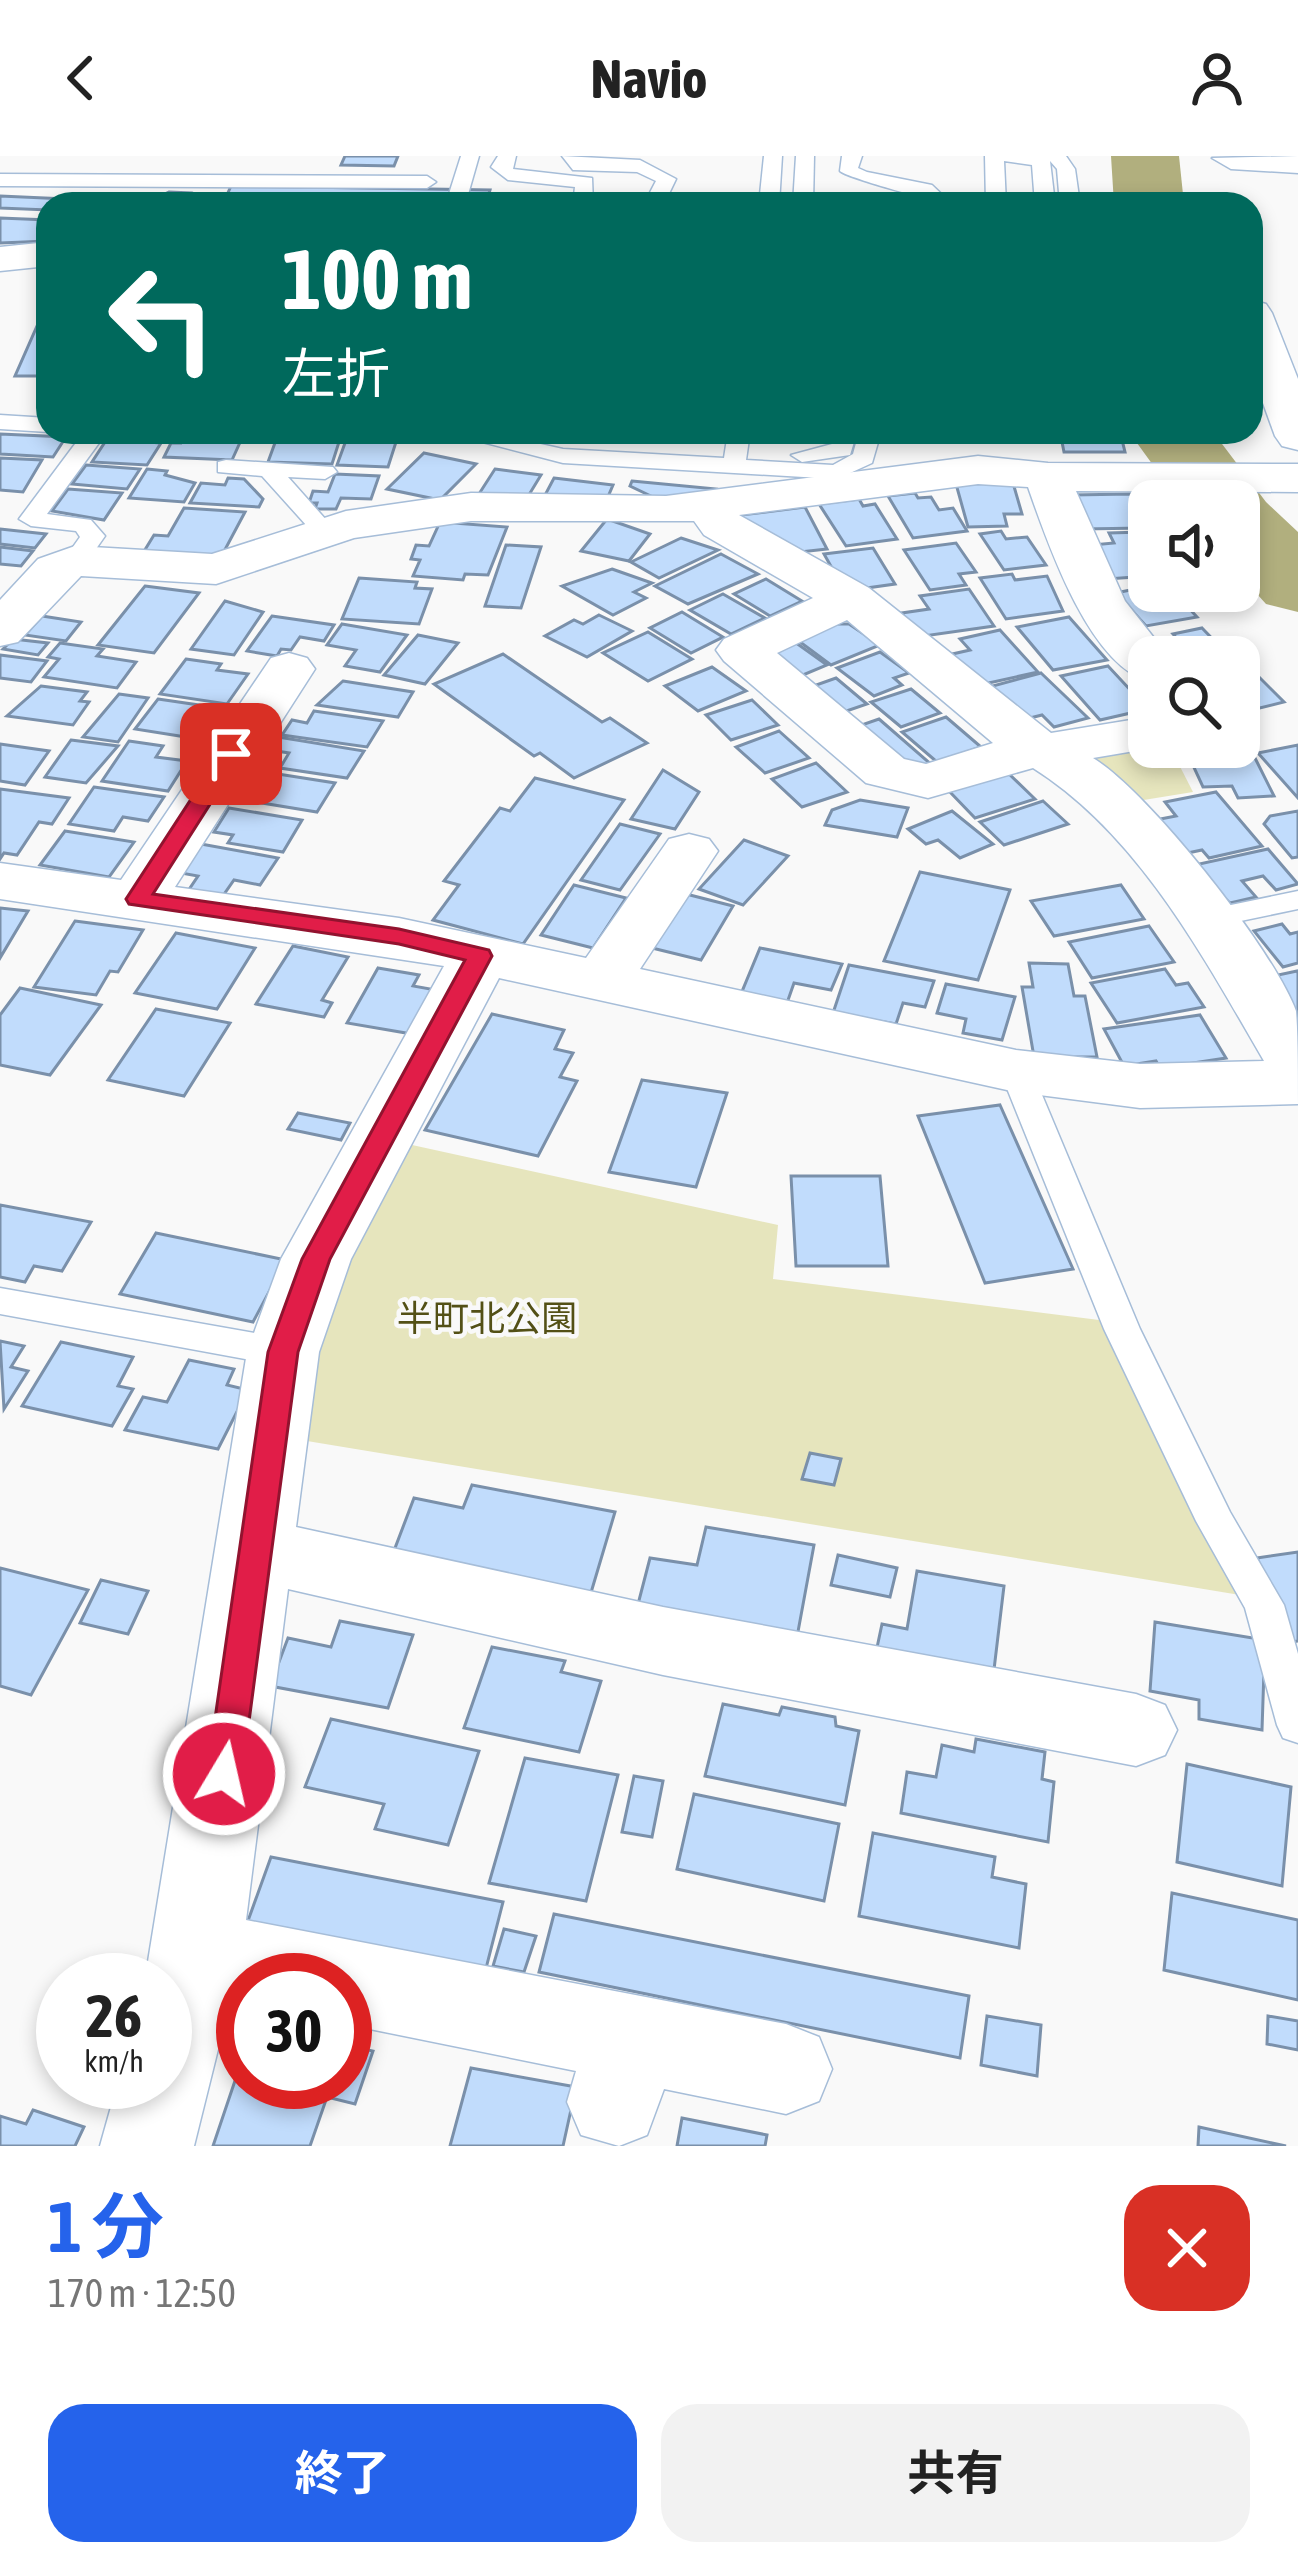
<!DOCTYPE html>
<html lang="ja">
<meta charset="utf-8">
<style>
:root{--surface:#fff;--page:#f2f2f2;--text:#222;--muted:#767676;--accent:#2563eb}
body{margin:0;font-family:"Asap Condensed","Noto Sans JP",sans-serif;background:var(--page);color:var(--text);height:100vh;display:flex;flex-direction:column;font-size:45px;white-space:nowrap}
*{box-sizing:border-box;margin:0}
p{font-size:39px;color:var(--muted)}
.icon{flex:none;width:66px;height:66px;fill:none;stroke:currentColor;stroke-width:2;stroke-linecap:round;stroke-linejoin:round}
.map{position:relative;height:1990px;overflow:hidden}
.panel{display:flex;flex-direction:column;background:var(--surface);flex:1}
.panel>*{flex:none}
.guide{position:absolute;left:36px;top:36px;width:1227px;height:252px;border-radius:36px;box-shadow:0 6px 18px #0003;background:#00695c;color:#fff;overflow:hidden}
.buttons{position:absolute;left:1128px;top:324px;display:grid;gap:24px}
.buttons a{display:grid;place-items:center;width:132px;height:132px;border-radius:24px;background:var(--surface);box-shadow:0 6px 18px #0003;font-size:60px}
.speed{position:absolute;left:36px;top:1797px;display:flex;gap:24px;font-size:60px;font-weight:700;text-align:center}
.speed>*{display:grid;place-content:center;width:156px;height:156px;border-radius:50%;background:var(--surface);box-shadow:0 6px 18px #0003;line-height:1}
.speed small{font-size:30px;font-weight:400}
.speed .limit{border:18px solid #d22;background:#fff;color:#111}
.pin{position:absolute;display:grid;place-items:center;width:102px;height:102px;color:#fff;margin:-51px;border-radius:24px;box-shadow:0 6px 18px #0006}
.me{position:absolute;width:132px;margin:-66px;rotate:9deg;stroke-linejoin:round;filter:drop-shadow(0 0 9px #0008)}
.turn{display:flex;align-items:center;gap:42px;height:252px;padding:0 48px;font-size:54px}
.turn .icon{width:156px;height:156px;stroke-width:2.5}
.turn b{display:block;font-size:84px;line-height:102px}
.round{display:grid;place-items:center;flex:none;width:126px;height:126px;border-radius:36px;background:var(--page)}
.summary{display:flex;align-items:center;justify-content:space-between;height:204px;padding:0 48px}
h1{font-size:72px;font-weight:700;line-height:90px;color:var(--accent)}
.action{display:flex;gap:24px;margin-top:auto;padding:24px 48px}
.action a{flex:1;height:138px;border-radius:36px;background:var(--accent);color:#fff;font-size:48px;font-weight:700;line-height:138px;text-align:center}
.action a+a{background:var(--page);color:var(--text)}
header{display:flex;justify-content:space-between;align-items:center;height:156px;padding:0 48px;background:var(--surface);font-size:54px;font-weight:700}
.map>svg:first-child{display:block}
.green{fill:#e6e5bd}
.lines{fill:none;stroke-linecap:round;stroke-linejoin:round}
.river{fill:#b1af7e;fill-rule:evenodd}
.building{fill:#c1dcfc;stroke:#7a90aa;stroke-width:3}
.service-casing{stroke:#a6bdd8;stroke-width:3}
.minor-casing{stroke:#a6bdd8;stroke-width:3}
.service{fill:#fff;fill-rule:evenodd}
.minor{fill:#fff;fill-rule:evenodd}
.route{fill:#e11d48;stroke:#92132f;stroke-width:3}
.labels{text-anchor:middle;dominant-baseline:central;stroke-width:9;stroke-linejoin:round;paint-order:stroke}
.park-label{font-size:36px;fill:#535016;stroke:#f9f9f9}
</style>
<header><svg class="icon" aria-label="back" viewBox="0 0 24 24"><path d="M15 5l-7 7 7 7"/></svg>Navio<svg class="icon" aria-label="person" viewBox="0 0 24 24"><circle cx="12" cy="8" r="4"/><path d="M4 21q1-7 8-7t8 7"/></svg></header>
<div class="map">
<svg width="1298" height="1990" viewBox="0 0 1298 1990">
<rect width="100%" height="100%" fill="#f9f9f9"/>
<g class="green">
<polygon points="1149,591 1170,591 1193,636 1119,648 1082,600"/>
<polygon points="403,987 778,1069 773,1123 1107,1165 1246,1440 307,1285 325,1143"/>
</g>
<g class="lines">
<g class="river">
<polygon points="1111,0 1179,0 1184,48 1114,48"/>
<polygon points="1129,276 1213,276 1266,346 1298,376 1298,456 1266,448 1239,418 1239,345 1179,345"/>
</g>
</g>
<g class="building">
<polygon points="345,0 398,0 394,10 341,9"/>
<polygon points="231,30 490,34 486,48 223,48"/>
<polygon points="169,36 192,37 207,43 206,48 144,48"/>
<polygon points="0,40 112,45 48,48 48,54 0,52"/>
<polygon points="0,62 48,64 48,85 0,87"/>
<polygon points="41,161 48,161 48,220 15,220"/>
<polygon points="349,276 379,276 397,283 388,311 337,309"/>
<polygon points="1060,276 1120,276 1125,296 1064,296"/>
<polygon points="0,278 66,281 53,301 0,298"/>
<polygon points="185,280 242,282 232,304 164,301 171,287 181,287"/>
<polygon points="107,283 161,287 147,309 92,306"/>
<polygon points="276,284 339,286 332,308 268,306"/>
<polygon points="424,297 476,308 440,344 387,333"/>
<polygon points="0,302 42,304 23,336 0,334"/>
<polygon points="86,309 140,313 127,333 72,328"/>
<polygon points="147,313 167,315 165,319 195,327 184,346 129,342"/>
<polygon points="495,313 541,319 524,347 477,341"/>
<polygon points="335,318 379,320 371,343 341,342 336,353 315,353 317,347 309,347 313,335 328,336"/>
<polygon points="228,322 244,323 263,343 259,351 190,347 201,327 225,329"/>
<polygon points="554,322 613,329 607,343 544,341"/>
<polygon points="632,325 716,333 713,339 653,341 630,330"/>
<polygon points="1013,327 1022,358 1004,358 1007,370 968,371 956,328"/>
<polygon points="68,333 122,337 104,364 52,355"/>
<polygon points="915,337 918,342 931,341 939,354 953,352 967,375 913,382 888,340"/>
<polygon points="1131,338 1143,372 1082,373 1071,339"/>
<polygon points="859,343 863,350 875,348 897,383 846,390 819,348"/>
<polygon points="805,351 827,393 791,397 753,383 741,359"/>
<polygon points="184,352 245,356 220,403 143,397 154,379 168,380"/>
<polygon points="607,363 650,378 629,405 581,395"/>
<polygon points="440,366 507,371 488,419 465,418 463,424 413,420 420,404 411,403 416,389 429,390"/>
<polygon points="0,373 46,378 35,392 0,388"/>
<polygon points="1001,375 1006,383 1027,381 1046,409 1004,414 980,378"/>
<polygon points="1143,376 1149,420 1107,423 1092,389 1114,387 1109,377"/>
<polygon points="681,382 718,394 659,422 631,406"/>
<polygon points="956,387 976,416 959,418 966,429 930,434 904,394"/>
<polygon points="506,389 541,391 521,452 485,450"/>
<polygon points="0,391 33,395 21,410 0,408"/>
<polygon points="873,392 895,428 845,435 824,398"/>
<polygon points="721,398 758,418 688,448 655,430"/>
<polygon points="612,413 652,427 634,436 646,442 613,459 562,430"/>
<polygon points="1012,418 1015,424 1047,420 1063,455 1006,463 980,422"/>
<polygon points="359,422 417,426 415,432 432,433 419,468 342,463"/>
<polygon points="766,423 802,445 770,460 734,438"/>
<polygon points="145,430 199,437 154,497 98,489"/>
<polygon points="1149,430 1149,435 1173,435 1197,461 1146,470 1116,437"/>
<polygon points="969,433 994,470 917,481 902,457 929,453 920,440"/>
<polygon points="723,438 765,462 731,478 690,454"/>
<polygon points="225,445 263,456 234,499 191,493"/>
<polygon points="682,456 723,481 691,497 650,472"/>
<polygon points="599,459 632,475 587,501 545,480 574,464 583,468"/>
<polygon points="42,460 81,466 66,485 25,479"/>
<polygon points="272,460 334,469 324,485 300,481 291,494 281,493 277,500 247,495"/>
<polygon points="1069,461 1107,504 1053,514 1017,471"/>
<polygon points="342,468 407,479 380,516 345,510 356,494 327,489"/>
<polygon points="834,468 849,468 880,489 831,509 796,483"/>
<polygon points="1202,472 1230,501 1173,501 1164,491 1181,487 1173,478"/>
<polygon points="1000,474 1038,516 975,530 948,499 970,494 960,483"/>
<polygon points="648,476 692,503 648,525 603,497"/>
<polygon points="418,479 458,487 425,528 384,519"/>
<polygon points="13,483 48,487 38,499 3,493"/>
<polygon points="792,484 827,509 791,524 755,498"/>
<polygon points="60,487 103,493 97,500 136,506 117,532 44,521 59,503 48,501"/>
<polygon points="880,496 909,517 894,522 902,529 874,540 837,512"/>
<polygon points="503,498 602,566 610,562 647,587 574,622 540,597 534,600 434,528"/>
<polygon points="0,499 47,505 31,526 0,522"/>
<polygon points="186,503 221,508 217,514 248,518 227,548 160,538"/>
<polygon points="1108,510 1148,553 1100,564 1061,520"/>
<polygon points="712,511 746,535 698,555 665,530"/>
<polygon points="1252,514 1284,546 1239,557 1239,517"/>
<polygon points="1041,517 1088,562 1054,571 1042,559 1022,564 989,531"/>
<polygon points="836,522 867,548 832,560 802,534"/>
<polygon points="343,525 413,536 398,561 317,549"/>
<polygon points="41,530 87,536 80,545 89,546 73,569 7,560"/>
<polygon points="911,533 940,557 901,571 871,546"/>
<polygon points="119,538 148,542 118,586 83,581"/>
<polygon points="158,543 226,553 205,584 135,573"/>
<polygon points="752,544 778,569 731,584 706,559"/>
<polygon points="314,555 383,565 367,591 282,579 292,564 307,567"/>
<polygon points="946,561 981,591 937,606 902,576"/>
<polygon points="879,563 933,610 889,612 847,574"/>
<polygon points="779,575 809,602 765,617 736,591"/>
<polygon points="272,580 364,595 347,622 280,612 289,597 263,593"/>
<polygon points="71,584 118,590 86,627 45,621"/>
<polygon points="129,585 163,590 156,601 187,605 168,635 102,625"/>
<polygon points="0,588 49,595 25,629 0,625"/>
<polygon points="1239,588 1248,588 1274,640 1238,642 1232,630 1203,631 1185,592"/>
<polygon points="1298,589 1298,642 1258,597"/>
<polygon points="816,607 847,636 802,651 772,623"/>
<polygon points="252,614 335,627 317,656 256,646 263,637 239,633"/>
<polygon points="663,614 699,636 675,673 631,663"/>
<polygon points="1008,617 1035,643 975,662 949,635"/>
<polygon points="535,622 624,644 523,788 433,764 459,729 444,725 500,652 510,655"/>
<polygon points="94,631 164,641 148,665 123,661 114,675 69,668"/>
<polygon points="0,633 69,642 52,668 39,666 17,699 4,697 0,703"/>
<polygon points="1216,636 1262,690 1209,702 1202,694 1178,699 1150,665 1176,660 1165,646"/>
<polygon points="860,644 908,652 897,681 825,669 832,654"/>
<polygon points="1043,645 1068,668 1004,689 980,666"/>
<polygon points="229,652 302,664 283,696 228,687 233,679 214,676"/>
<polygon points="952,655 993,688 960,702 938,684 926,688 908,673"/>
<polygon points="1298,655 1298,701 1292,702 1264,668 1270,660"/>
<polygon points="620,668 660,678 620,734 581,724"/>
<polygon points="65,675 134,686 109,721 40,709"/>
<polygon points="744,684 788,700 743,749 699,733"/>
<polygon points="201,688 278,702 260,729 234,724 222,741 188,735 198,720 181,717"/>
<polygon points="1268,693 1298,728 1276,734 1263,720 1242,725 1256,741 1230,747 1190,710"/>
<polygon points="920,716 1010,734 978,824 884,805"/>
<polygon points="574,729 626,742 593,792 541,779"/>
<polygon points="1121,729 1144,763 1054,780 1031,745"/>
<polygon points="686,738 733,750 701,804 652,792"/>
<polygon points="0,752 28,755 0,802"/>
<polygon points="75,765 143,774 118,816 110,815 96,839 34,831"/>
<polygon points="1282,768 1290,778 1298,776 1298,807 1283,811 1254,775"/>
<polygon points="1149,770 1174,806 1092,822 1069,786"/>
<polygon points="176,777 255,792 217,853 135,837"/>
<polygon points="293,790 348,801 322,844 332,847 324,861 256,848"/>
<polygon points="760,792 842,808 831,834 794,827 787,847 741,838"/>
<polygon points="1029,807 1068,808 1074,840 1085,840 1097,901 1034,901 1022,831 1033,831"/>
<polygon points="849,809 934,825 925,851 903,847 896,868 833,857"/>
<polygon points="378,812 419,819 413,830 436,834 412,878 347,867"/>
<polygon points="1165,813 1176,829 1188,827 1204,851 1117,867 1091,827"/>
<polygon points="1297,815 1298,817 1298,873 1260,823"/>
<polygon points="946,828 1015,841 1002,884 963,877 966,863 937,857"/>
<polygon points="20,832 101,849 50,919 0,909 0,859"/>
<polygon points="156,853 230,867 184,940 108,924"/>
<polygon points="492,858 564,874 555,893 573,897 560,921 577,925 538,1000 425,974"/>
<polygon points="1200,859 1226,902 1160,912 1156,905 1124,910 1104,873"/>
<polygon points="642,924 727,937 696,1031 609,1016"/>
<polygon points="1000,949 1073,1113 985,1127 918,960"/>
<polygon points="298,957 350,967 341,984 288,973"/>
<polygon points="791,1020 880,1020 888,1110 796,1110"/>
<polygon points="0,1049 91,1066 62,1115 34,1110 25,1126 0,1121"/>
<polygon points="156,1077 286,1104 253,1166 120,1138"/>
<polygon points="0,1185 24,1190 11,1211 28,1215 4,1253"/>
<polygon points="61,1186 133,1201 118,1230 133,1233 112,1270 22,1250"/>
<polygon points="189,1204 234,1213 227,1229 248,1234 218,1293 125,1274 143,1241 167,1246"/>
<polygon points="810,1297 841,1303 834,1329 802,1323"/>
<polygon points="472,1329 615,1356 590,1440 392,1400 414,1342 463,1352"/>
<polygon points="706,1371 814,1389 797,1481 637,1452 650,1402 697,1409"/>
<polygon points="1298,1396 1298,1485 1292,1486 1257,1402"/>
<polygon points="838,1399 897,1412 890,1441 831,1429"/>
<polygon points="0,1412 88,1434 31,1539 0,1530"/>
<polygon points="917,1415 1004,1430 993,1522 875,1501 882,1468 907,1473"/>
<polygon points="101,1424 148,1435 128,1478 80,1467"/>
<polygon points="340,1465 413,1479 388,1552 270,1530 288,1482 331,1491"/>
<polygon points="1155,1466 1265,1484 1262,1574 1199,1563 1199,1544 1150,1535"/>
<polygon points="492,1491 565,1505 561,1516 601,1525 579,1596 464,1572"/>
<polygon points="723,1548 779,1559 782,1551 835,1561 836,1570 859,1575 845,1649 705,1620"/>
<polygon points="331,1563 479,1595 448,1689 375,1673 384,1648 305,1631"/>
<polygon points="976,1583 1045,1596 1042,1623 1054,1626 1048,1686 901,1657 907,1616 936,1621 942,1589 974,1596"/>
<polygon points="525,1602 618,1619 586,1745 489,1727"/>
<polygon points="1187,1608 1291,1631 1282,1730 1177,1706"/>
<polygon points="634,1620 663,1625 652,1681 622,1676"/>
<polygon points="694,1638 839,1668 824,1745 677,1713"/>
<polygon points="873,1677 995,1701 992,1721 1026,1728 1019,1792 859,1760"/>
<polygon points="271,1701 503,1746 484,1820 245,1773"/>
<polygon points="1172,1737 1298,1764 1298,1844 1164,1814"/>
<polygon points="554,1758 969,1840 960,1902 539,1816"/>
<polygon points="504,1773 536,1780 524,1816 493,1810"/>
<polygon points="987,1860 1041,1869 1037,1920 981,1909"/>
<polygon points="1268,1860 1298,1865 1298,1894 1267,1888"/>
<polygon points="345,1889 373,1895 355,1948 327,1941 310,1990 213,1990 243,1901 243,1926 345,1926"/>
<polygon points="471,1912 576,1931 563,1990 450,1990"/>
<polygon points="33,1954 84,1971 75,1990 0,1990 0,1960 26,1968"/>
<polygon points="682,1962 767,1979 765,1990 677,1990"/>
<polygon points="1199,1971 1286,1990 1198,1990"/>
</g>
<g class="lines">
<g class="service-casing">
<g id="service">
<polygon points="461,0 479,0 467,42 493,48 412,48 420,40 448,41"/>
<polygon points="498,0 516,0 513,13 592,22 593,48 573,48 575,31 508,24 491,11"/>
<polygon points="562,0 640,4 676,23 664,48 644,48 656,25 637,16 573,14"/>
<polygon points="764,0 782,0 779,48 759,48"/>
<polygon points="796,0 814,0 813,48 793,48"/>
<path d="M 842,0 L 862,0 L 858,12 L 867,16 L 932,29 L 952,48 C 942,48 848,22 840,15 Z"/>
<polygon points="985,0 1066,0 1075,13 1080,48 1060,48 1057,13 1050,5 1055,48 1035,48 1032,9 1004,5 1006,48 986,48"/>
<polygon points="0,18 427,20 436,26 427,32 0,30"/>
<polygon points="0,259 48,262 48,276 0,273"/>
<polygon points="84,276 107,276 47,358 91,364 105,380 84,410 75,412 63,405 80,381 76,375 31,370 19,363"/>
<polygon points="444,276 486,276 563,293 724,302 728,276 750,276 746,304 833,309 853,298 859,276 881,276 872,307 837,323 563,307"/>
<polygon points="835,276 857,276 850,299 802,306 791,299 832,288"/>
<polygon points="226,304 333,311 337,316 325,323 288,321 336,375 316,380 262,320 218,316 218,306"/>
<polygon points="1298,735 1298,753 1207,772 1192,763 1197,756"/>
<polygon points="1016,904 1032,915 1140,1173 1230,1356 1284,1449 1298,1498 1298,1587 1283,1582 1277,1569 1245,1452 1196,1365 1104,1173 1000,915"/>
<polygon points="0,1132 283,1182 296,1186 301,1196 296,1206 283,1210 0,1158"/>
</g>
</g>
<g class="minor-casing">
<g id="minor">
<polygon points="1298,0 1298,17 1231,13 1212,2"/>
<polygon points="48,86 48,110 0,115 0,91"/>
<polygon points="1251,144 1266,148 1272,157 1298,223 1298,294 1282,290 1275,280 1251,214"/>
<path d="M 978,300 L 1048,307 L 1298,308 L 1298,336 L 1076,335 L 1125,445 L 1169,501 L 1149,501 L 1149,525 C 1089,510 1047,385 1028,331 L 978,328 L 739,359 L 869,432 L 1051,577 L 1149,561 L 1149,591 L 1158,591 L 1093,602 C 1149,636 1273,793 1296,855 C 1298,879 1298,921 1298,948 L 1140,952 L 1016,936 L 499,822 L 351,1103 L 319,1196 L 296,1371 L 663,1451 L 1136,1538 L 1165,1549 L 1177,1574 L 1165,1599 L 1136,1610 L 663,1519 L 288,1433 L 246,1764 L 786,1868 L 819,1881 L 832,1913 L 819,1945 L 786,1958 L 664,1933 L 647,1979 L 619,1990 L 581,1979 L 567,1946 L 576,1915 L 345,1868 L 345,1824 L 243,1824 L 243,1847 L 230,1845 L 194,1990 L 100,1990 L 118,1926 L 165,1926 L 165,1824 L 145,1824 L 247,1196 L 281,1103 L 444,810 L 0,743 L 0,707 L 121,724 L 271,502 L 289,497 L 307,502 L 315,513 L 175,731 L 399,762 L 586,802 L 669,683 L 689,678 L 709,683 L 718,695 L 640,813 L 1016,894 L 1140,908 L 1264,905 C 1203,800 1138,678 1033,612 L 928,642 L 866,627 L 724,505 L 716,494 L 724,483 L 813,442 L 704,379 L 694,365 L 471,365 L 354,382 L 216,428 L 81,420 L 18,486 L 0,490 L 0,444 L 38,403 L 75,390 L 212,398 L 346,355 L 471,337 L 666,340 ZM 847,464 L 993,587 L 926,608 L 904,603 L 777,497 Z"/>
</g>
</g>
<use href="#service" class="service"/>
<use href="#minor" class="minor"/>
</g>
<polygon class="route" points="231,592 242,598 153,738 399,773 489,794 492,800 330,1103 298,1196 242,1618 237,1628 224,1633 212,1628 207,1618 268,1196 302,1103 465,804 399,788 129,748 126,743 223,594"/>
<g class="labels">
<g class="park-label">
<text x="487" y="1162">半町北公園</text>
</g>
</g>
</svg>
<div class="buttons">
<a><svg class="icon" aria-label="sound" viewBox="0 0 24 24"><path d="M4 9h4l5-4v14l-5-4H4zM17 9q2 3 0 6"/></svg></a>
<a><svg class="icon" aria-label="search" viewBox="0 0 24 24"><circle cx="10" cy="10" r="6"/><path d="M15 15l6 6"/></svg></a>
</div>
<div class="speed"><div>26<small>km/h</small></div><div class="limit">30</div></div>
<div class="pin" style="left:231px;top:598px;background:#d93025"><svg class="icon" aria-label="arrive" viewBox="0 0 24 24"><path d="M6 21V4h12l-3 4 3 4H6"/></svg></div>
<svg class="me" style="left:224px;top:1618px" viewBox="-20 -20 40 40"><circle r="17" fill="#e11d48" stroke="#fff" stroke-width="3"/><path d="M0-11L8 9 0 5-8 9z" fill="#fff"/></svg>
<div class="guide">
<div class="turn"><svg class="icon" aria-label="left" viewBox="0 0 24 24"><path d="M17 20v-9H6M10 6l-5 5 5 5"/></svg><div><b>100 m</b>左折</div></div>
</div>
</div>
<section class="panel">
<div class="summary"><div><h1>1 分</h1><p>170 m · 12:50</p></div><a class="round" style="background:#d93025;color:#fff"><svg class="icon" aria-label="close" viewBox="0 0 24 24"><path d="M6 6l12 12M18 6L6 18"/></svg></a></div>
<div class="action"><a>終了</a><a>共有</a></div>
</section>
